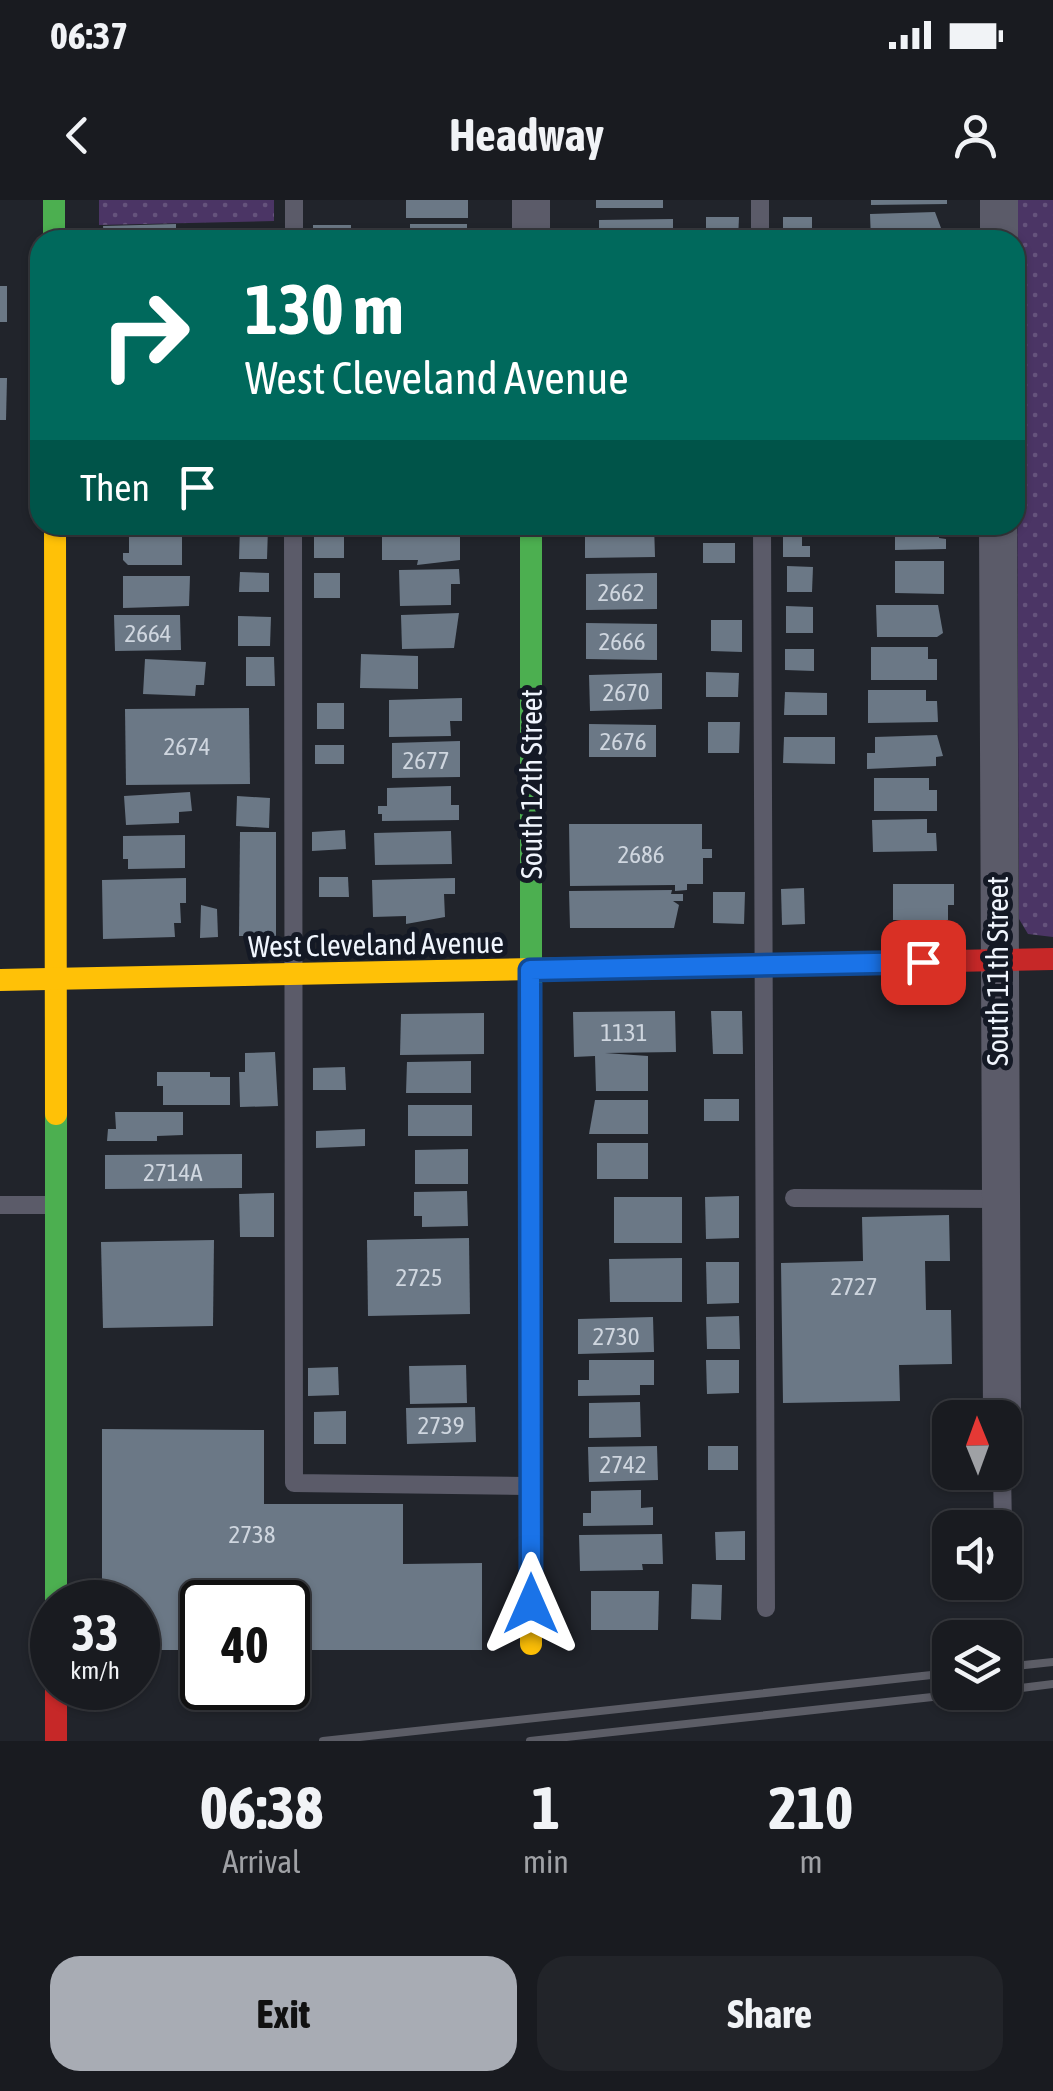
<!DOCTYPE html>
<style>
:root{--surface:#191b20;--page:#222429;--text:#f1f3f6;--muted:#9fa1a5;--line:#37393e;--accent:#a8acb4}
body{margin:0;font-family:"Asap Condensed",sans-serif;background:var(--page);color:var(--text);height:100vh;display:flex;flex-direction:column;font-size:38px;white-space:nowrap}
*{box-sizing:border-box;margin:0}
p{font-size:32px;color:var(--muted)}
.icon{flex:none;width:55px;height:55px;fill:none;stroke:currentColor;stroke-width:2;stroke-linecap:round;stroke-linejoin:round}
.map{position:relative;height:1541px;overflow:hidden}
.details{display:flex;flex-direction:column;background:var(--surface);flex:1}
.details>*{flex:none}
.hud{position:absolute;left:30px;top:30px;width:995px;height:305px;border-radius:30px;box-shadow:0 2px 8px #0004,0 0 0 2px var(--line);background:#00695c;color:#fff;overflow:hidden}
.needle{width:65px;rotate:359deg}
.buttons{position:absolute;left:932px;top:1200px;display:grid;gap:20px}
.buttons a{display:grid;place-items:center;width:90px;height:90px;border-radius:20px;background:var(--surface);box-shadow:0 2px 8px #0004,0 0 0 2px var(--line);font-size:50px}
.speed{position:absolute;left:30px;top:1380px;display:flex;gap:20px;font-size:50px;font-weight:700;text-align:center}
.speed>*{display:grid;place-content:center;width:130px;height:130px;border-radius:50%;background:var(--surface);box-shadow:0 2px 8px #0004,0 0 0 2px var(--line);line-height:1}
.speed small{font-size:25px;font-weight:400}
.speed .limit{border:5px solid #111;border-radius:15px;background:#fff;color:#111}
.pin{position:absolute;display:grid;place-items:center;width:85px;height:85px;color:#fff;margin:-42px;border-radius:20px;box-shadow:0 5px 15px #0006}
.me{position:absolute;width:110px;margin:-55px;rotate:0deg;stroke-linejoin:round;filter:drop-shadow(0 0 8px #0008)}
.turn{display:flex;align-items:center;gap:35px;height:210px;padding:0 50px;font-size:45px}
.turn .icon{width:130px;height:130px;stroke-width:2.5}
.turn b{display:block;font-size:70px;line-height:85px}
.then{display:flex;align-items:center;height:95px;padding:0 50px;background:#0003;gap:20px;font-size:38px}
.eta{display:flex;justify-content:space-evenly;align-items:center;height:170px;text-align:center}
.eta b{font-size:60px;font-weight:700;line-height:70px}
.primary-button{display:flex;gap:20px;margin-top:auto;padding:20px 50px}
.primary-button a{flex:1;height:115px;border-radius:30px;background:var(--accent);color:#111;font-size:40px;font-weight:700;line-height:115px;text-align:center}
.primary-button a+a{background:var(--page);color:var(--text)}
.status{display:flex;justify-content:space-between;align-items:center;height:70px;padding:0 50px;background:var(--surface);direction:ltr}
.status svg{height:28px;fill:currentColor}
header{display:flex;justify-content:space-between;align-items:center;height:130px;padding:0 50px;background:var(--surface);font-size:45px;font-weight:700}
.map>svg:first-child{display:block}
.park{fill:url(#park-dots)}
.building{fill:#6b7886}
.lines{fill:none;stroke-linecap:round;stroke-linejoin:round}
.lane{stroke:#5b5b69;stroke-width:18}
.street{stroke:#5b5b69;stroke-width:38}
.fast{stroke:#4caf50;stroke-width:22}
.slow{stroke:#ffc107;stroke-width:22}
.jam{stroke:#c62828;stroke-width:22}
.rail{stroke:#5c5d66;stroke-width:8}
.route-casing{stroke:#114b97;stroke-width:25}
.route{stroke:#1a73e8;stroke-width:18}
.labels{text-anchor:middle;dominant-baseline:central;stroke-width:10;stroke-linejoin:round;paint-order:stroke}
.number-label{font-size:25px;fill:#cfd6df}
.street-label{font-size:30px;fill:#f0f5fd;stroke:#141925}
</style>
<div class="status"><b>06:37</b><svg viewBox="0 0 49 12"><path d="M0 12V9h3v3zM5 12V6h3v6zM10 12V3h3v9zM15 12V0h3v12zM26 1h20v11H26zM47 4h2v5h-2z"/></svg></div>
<header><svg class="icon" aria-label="back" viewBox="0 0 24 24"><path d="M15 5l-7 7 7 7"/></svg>Headway<svg class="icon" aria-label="person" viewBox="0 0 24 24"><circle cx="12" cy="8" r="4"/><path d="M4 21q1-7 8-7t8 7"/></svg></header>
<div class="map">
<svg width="1053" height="1541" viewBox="0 0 1053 1541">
<defs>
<pattern id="park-dots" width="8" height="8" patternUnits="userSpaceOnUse" patternTransform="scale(2.5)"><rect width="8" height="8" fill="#4b3565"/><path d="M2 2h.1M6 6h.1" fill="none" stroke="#65537c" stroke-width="1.8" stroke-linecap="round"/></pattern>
</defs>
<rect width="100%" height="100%" fill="#21242b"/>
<g class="park">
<polygon points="99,0 274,0 274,21 99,25"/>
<polygon points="1016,0 1053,0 1053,737 1028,734 1019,719"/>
</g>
<g class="building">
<rect x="406" y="0" width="62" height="18"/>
<rect x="596" y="0" width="67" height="8"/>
<polygon points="871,0 947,0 947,4 871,5"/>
<polygon points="935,12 941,28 934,29 935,40 871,40 870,14"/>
<polygon points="706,17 739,17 738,40 706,40"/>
<polygon points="783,17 812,17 812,38 783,37"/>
<polygon points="673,19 673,30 682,31 682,40 599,40 599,20"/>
<polygon points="176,24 176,30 186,30 186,40 104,40 103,26"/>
<rect x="410" y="24" width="57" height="16"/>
<rect x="313" y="25" width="38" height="15"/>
<rect x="0" y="86" width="7" height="36"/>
<polygon points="0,178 7,178 6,220 0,220"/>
<polygon points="460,325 460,360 417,365 418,360 382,360 382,326"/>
<polygon points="585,325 654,325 655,357 585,358"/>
<polygon points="877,325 939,325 939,338 946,339 946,349 895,350 895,337 877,337"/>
<polygon points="240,327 268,328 267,359 239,359"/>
<rect x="314" y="330" width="30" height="28"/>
<polygon points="129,331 182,331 182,365 128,365 123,360 123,353 129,353"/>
<polygon points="783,334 802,334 802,346 810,346 810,357 783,357"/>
<rect x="703" y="343" width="32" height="20"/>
<polygon points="895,361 944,361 944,394 895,393"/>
<polygon points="787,366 813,367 812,392 787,392"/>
<polygon points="459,369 460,384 451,384 451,405 400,406 399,370"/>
<polygon points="240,372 269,373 269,392 239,392"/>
<rect x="314" y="373" width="26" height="25"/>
<polygon points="657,373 657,409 586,410 586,374"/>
<polygon points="123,376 190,376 189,406 123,408"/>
<polygon points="876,405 938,405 943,433 937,437 877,437"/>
<polygon points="786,406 813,407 813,433 786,433"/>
<polygon points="459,413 454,448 402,449 401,415"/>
<polygon points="114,415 180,415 181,450 115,451"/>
<polygon points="238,416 271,417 270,446 238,446"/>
<polygon points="711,420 742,420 742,452 711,451"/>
<polygon points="586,423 657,424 657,460 586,459"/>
<polygon points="871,447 928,447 928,459 937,459 937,480 871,480"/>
<polygon points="785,449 814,449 814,471 785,470"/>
<polygon points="361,454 418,456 418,489 360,488"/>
<polygon points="246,457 274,457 275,486 246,486"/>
<polygon points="145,459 206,462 204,485 196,485 195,496 143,494"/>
<polygon points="706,472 739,473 738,497 706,497"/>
<polygon points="662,473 662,509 590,511 589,475"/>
<polygon points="868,490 926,490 926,501 937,501 938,522 868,523"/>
<polygon points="785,492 827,493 827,515 784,515"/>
<polygon points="462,498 462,521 450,521 451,536 389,537 389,500"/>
<rect x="317" y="503" width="27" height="26"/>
<polygon points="249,508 250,584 126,585 125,509"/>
<polygon points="708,522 740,522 739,553 708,553"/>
<polygon points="589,524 656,525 656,557 589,557"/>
<polygon points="937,535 943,556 936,557 936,566 867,569 867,553 875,553 875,537"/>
<polygon points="784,537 835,537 835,564 783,563"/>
<polygon points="460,541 460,577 392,578 392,543"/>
<rect x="315" y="545" width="29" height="19"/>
<polygon points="874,578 929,578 929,590 937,590 937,611 874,611"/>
<polygon points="451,586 451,605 459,605 459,620 382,621 382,614 378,614 378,606 387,606 387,588"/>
<polygon points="190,592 192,611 179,612 179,623 126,625 124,596"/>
<polygon points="237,596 270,598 269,628 236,626"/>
<polygon points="927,619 927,633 936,633 937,651 873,652 872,620"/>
<polygon points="569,624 702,624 702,649 712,649 712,658 703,658 703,684 687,684 687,690 675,691 675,685 570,686"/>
<polygon points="345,630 346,649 312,651 312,632"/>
<polygon points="451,631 452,664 375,665 374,633"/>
<polygon points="240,632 276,632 276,736 239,736"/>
<polygon points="185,635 185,668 128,669 128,659 123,659 123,636"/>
<polygon points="319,677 348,677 349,697 319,697"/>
<polygon points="186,678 186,703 180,703 181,723 174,723 175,737 103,739 102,680"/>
<polygon points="455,678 455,694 444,694 445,717 406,724 406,716 373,717 372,680"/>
<polygon points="893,684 954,684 954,705 948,705 948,720 893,720"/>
<polygon points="804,688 805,724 782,725 781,689"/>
<polygon points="672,690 671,694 683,694 683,701 673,701 679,705 674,728 570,728 569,691"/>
<polygon points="713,692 745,692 744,724 713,723"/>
<polygon points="201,705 217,709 218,737 200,738"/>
<polygon points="675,811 676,852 605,853 648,856 648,891 596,891 595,856 574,857 573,812"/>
<polygon points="711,811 742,811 743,854 713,854"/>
<polygon points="484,813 484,854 400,855 401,814"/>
<polygon points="275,852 278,906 240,907 239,872 245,872 245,853"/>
<polygon points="471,861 471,893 406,893 407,862"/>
<polygon points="345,867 346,890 313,890 313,868"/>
<polygon points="157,872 210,872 210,877 230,877 230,905 163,905 163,886 157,886"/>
<rect x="704" y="899" width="35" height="22"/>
<polygon points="595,900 648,900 648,934 589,934"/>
<rect x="408" y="905" width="64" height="31"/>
<polygon points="115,912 183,912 183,935 157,936 157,941 107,941 108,929 116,929"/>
<polygon points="365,929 365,946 316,948 316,931"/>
<rect x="597" y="943" width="51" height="36"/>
<polygon points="468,949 468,984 415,984 415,950"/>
<polygon points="242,954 242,988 105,989 105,955"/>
<polygon points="467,991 468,1026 422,1027 422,1016 414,1016 414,992"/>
<polygon points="274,993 274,1037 240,1037 239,994"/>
<polygon points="739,996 739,1038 706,1039 705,997"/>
<rect x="614" y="997" width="68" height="46"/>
<polygon points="949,1015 950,1061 925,1061 926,1110 951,1110 952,1164 899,1165 900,1201 783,1203 781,1063 863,1061 862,1017"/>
<polygon points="469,1038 470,1114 368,1116 367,1040"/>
<polygon points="214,1040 213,1126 103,1128 101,1042"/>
<polygon points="682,1058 682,1102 610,1102 609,1059"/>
<polygon points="706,1062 739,1062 739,1103 707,1104"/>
<polygon points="739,1116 740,1149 707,1149 706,1117"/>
<polygon points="653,1117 654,1152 578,1154 578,1119"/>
<polygon points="589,1160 654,1160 654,1185 640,1185 640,1195 578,1196 578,1180 589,1180"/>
<polygon points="706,1160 739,1160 739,1193 707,1194"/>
<polygon points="466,1165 467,1203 410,1204 409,1166"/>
<polygon points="338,1167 339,1195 308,1196 308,1168"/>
<polygon points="640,1202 641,1237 589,1238 589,1203"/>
<polygon points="475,1207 476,1242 407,1244 406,1208"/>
<polygon points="346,1211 346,1244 314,1244 314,1212"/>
<polygon points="102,1229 264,1230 264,1304 403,1304 403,1364 482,1363 482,1450 288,1450 288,1402 202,1402 202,1450 138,1450 138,1402 102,1402"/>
<polygon points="657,1246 658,1280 589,1282 588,1247"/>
<rect x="708" y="1246" width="30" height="24"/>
<polygon points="641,1290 641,1308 653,1307 653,1325 583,1326 583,1313 591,1313 591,1291"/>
<polygon points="745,1331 745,1360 716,1360 715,1332"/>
<polygon points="662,1334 663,1364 642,1364 643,1370 580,1371 579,1335"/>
<polygon points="692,1384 722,1385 721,1420 691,1419"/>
<polygon points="591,1391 659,1391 658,1430 591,1430"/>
<polygon points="102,1488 128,1488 128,1498 102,1501"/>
</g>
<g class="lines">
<g class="lane">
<polyline points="760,0 760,40"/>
<polyline points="294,40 294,0"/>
<polyline points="293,325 294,1283 526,1286"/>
<polyline points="762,325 766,1408"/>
<polyline points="794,998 1000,999"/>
<polyline points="0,1005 49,1005"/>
<polyline points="1002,1272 1003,1328"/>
<polyline points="1003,1382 1003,1384"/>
</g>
<g class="street">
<polyline points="531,40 531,0"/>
<polyline points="999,40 999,0"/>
<polyline points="998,325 1002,1218"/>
</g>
<g class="fast">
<polyline points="54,0 54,40"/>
<polyline points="531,325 531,912"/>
<polyline points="56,914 56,1402"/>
</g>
<g class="slow">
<polyline points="55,325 56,914"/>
<polyline points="0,780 584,768"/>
<polyline points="531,912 531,1444"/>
</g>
<g class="jam">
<polyline points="584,768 1053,759"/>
<polyline points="56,1488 56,1541"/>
</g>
<g class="rail">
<polyline points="1005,1467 1053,1462"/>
<polyline points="1005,1490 1053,1484"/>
<polyline points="323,1541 950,1473"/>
<polyline points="530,1541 978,1492"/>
</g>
</g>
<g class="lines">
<g class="route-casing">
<polyline id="route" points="531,1404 530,770 923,762"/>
</g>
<use href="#route" class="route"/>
</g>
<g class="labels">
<g class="number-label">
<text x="621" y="392">2662</text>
<text x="148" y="433">2664</text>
<text x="622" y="441">2666</text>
<text x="626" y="492">2670</text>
<text x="623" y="541">2676</text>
<text x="187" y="546">2674</text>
<text x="426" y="560">2677</text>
<text x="641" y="654">2686</text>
<text x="624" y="832">1131</text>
<text x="173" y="972">2714A</text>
<text x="419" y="1077">2725</text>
<text x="854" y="1086">2727</text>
<text x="616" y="1136">2730</text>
<text x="441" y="1225">2739</text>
<text x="623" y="1264">2742</text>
<text x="252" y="1334">2738</text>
</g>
<g class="street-label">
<text transform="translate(531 584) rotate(-90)">South 12th Street</text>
<text transform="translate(376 744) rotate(-1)">West Cleveland Avenue</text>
<text transform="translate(997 771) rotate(-90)">South 11th Street</text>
</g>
</g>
</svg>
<div class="buttons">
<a><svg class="needle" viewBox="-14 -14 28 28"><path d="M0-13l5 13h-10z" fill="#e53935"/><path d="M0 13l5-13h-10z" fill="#9fa1a5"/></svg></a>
<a><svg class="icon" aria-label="sound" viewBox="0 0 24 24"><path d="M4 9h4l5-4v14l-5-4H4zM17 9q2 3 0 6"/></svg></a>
<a><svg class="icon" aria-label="layers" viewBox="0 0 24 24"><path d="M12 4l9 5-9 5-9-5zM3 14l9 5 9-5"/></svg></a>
</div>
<div class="speed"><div>33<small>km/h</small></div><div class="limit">40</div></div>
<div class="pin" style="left:923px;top:762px;background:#d93025"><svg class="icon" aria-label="arrive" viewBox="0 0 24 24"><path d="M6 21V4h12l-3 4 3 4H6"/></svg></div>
<svg class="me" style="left:531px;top:1404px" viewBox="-20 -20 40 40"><path d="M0-17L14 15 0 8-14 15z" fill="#1a73e8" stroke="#fff" stroke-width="4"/></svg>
<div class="hud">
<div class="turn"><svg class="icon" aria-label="right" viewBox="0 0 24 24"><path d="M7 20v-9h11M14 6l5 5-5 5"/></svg><div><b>130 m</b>West Cleveland Avenue</div></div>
<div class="then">Then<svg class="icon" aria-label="arrive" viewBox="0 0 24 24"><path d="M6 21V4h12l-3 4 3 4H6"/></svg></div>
</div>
</div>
<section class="details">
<div class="eta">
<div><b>06:38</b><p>Arrival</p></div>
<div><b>1</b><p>min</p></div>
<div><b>210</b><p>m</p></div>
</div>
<div class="primary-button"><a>Exit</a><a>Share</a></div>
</section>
